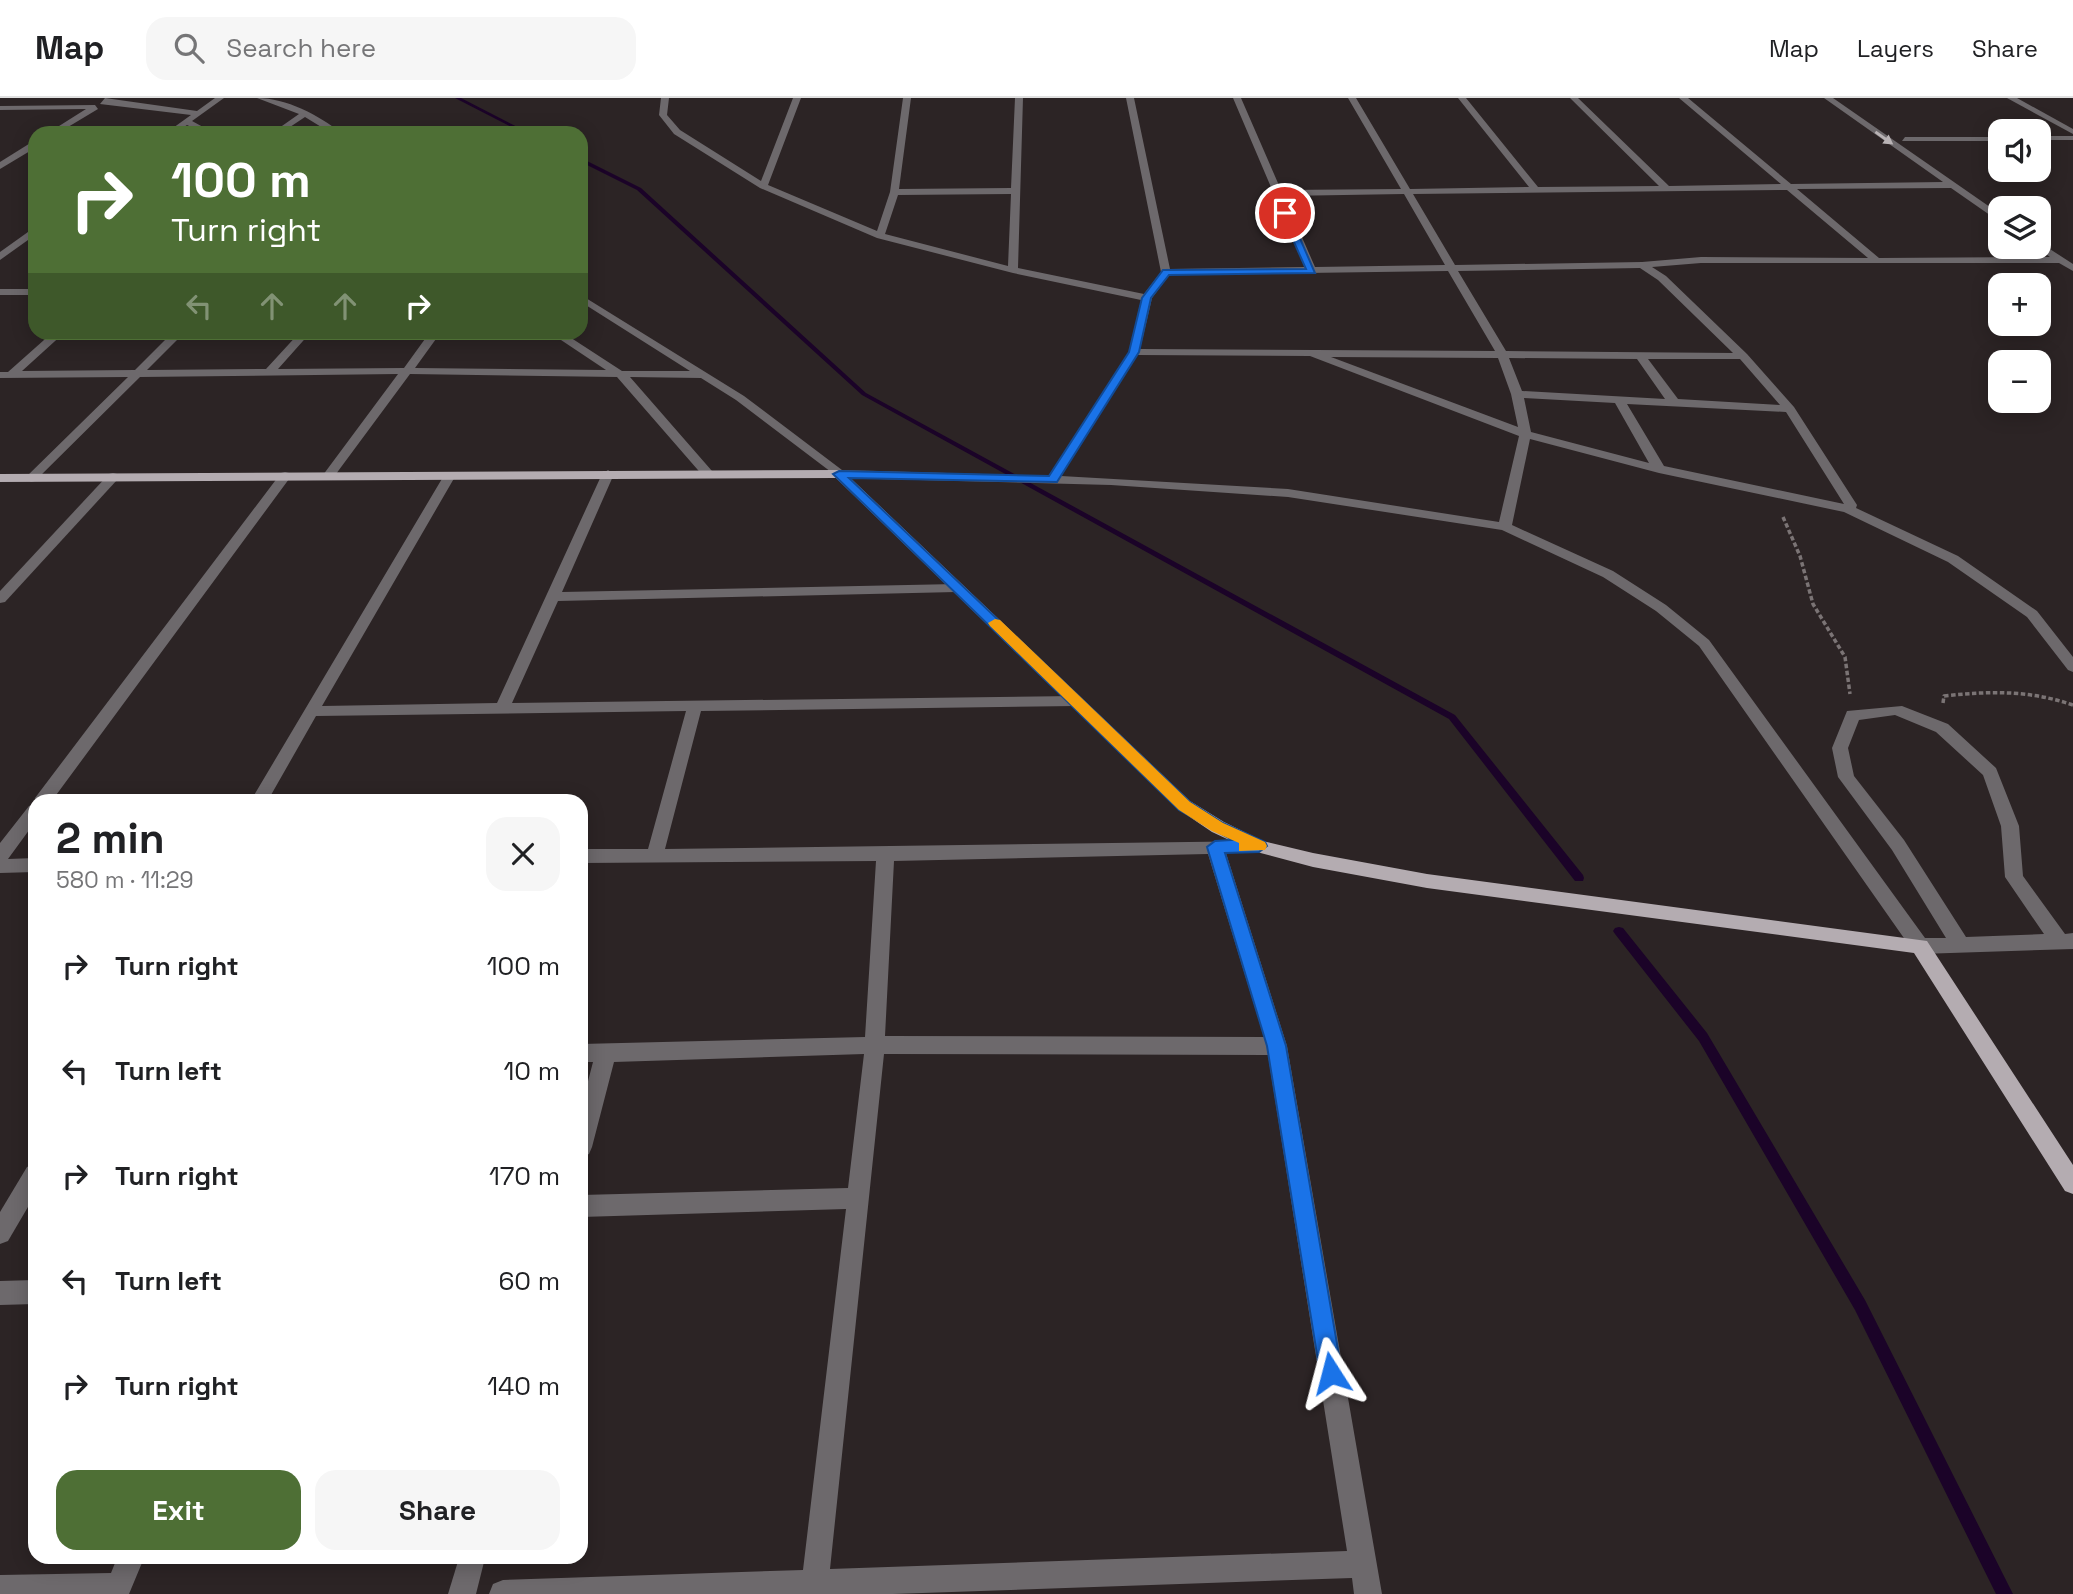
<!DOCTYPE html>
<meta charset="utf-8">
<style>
:root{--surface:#fff;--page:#f6f6f6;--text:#202124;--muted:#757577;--line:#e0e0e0;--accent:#4e6f35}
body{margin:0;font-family:"Space Grotesk",sans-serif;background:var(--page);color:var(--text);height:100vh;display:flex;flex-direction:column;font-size:26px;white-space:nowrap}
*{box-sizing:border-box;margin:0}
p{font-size:23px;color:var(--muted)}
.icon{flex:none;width:38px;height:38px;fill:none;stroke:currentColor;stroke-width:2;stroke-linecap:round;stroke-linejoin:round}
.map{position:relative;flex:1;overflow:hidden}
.drawer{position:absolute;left:28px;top:696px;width:560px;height:770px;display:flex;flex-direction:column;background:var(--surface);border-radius:21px;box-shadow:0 4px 18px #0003}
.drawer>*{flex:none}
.hud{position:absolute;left:28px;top:28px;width:560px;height:214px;border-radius:21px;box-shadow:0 4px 18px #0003;background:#4e6f35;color:#fff;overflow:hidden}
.fabs{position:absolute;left:1988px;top:21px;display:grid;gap:14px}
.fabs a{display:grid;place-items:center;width:63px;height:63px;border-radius:14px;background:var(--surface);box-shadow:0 4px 18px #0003;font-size:35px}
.pin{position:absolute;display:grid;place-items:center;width:60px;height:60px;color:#fff;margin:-30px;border:4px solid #fff;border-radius:50%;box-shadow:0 2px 7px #0007}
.me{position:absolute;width:77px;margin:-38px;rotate:351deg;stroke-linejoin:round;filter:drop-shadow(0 0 5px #0008)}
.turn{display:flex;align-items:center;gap:24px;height:147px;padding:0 28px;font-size:32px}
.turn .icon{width:91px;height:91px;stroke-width:2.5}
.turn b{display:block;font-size:49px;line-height:60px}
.lanes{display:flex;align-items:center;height:66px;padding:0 28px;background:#0003;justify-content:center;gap:35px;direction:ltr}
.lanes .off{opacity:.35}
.round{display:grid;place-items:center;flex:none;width:74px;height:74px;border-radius:21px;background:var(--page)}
.headline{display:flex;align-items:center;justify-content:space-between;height:119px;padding:0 28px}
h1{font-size:42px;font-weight:800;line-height:52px}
.action{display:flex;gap:14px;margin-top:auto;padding:14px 28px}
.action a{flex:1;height:80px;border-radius:21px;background:var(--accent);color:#fff;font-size:28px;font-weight:800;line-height:80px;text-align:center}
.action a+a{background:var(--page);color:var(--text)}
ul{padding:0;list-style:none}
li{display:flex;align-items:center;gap:21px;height:105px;padding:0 28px}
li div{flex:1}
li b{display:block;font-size:26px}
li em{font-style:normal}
header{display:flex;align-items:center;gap:42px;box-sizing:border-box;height:98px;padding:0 35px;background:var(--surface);border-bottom:2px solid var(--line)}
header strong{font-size:33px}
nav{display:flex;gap:38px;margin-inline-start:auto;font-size:24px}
.search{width:490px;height:63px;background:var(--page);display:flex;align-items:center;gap:18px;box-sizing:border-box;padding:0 24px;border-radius:21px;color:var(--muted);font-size:26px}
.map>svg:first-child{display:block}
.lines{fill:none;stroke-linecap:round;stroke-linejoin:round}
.stream{fill:#1b0328;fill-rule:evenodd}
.path{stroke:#7b7475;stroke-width:3.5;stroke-dasharray:4.5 2.5;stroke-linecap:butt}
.minor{fill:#6d696c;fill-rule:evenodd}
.major{fill:#b4acb1;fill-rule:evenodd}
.oneway{fill:#b9b3b5}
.route{fill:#1a73e8;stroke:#114b97;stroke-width:2}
.slow{fill:#f59e0b}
</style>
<header>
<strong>Map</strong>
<div class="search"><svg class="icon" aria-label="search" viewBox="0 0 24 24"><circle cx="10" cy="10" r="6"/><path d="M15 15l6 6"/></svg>Search here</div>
<nav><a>Map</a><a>Layers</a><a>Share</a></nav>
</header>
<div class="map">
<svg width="2073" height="1496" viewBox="0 0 2073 1496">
<rect width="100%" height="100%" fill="#2c2425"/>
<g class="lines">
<g class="stream">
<polygon points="455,0 461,0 529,35 523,35"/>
<polygon points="581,60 641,90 866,295 1455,617 1583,777 1584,780 1583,783 1575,783 1449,621 862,297 637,92 581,64"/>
<polygon points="1619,829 1623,830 1707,935 1865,1202 2013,1496 1996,1496 1855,1212 1699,943 1615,836 1613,833 1615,830"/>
</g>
<g class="path">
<polyline points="1783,419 1800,458 1813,506 1845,559 1850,596"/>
<path d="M 1943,605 L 1944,598 C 1990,593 2029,592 2073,607"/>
</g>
<g class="minor">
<polygon points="105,0 197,13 215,0 224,0 192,23 214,35 204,35 187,27 175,35 166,35 191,17 100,6"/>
<path d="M 257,0 C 286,0 319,17 341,35 L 331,35 L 305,19 L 281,35 L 272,35 L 299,16 Z"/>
<path d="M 661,0 L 669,0 L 667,17 L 680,32 L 761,83 L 793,0 L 801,0 L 768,87 L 877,133 L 890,94 L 903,0 L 911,0 L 899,91 L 1011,90 L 1015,0 L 1023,0 L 1018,170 L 1144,196 L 1161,174 L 1126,0 L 1134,0 L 1170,171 L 1305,169 L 1233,0 L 1241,0 L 1281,92 L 1401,91 L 1348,0 L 1356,0 L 1410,91 L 1529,89 L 1458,0 L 1466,0 L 1538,89 L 1659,88 L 1570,0 L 1578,0 L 1669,88 L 1781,86 L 1679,0 L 1688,0 L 1791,86 L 1943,84 L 1824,0 L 1833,0 L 2000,116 L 2000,123 L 1997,122 L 1951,90 L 1797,91 L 1879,160 L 2050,159 L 2036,149 L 2039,149 L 2039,144 L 2073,166 L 2073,173 L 2059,165 L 1701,165 L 1652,169 L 1666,178 L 1747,256 L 1794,309 L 1857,407 L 1856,410 L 1958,458 L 2037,513 L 2073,559 L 2073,574 L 2068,572 L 2027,519 L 1948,464 L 1844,414 L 1659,375 L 1530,341 L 1512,427 L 1613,473 L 1666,507 L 1709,542 L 1925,840 L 1946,840 L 1892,752 L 1838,679 L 1832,650 L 1847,613 L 1902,608 L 1948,626 L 1996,670 L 2019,728 L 2023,778 L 2065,836 L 2073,835 L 2073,851 L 1920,856 L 1913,853 L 1699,548 L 1656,513 L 1603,479 L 1502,432 L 1288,399 L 1111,387 L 839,380 L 736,302 L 701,280 L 630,279 L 712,373 L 714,376 L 708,380 L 704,379 L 617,279 L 410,276 L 333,380 L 325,380 L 323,377 L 398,276 L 140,279 L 35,383 L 31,384 L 25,380 L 128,279 L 0,280 L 0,274 L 8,274 L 53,234 L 65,234 L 22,273 L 135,272 L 173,234 L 185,234 L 147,272 L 266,271 L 300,234 L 311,234 L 278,271 L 404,270 L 430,234 L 441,234 L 415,270 L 606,272 L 549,234 L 562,234 L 622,273 L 690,273 L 581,204 L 581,197 L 744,298 L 842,372 L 1049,378 L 1129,254 L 1141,202 L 1013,175 L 877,140 L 760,90 L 674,36 L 659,17 ZM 1787,92 L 1868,160 L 1701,159 L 1642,164 L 1455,167 L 1413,96 ZM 1011,96 L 1008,168 L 885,136 L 898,97 ZM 1404,96 L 1445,167 L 1315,169 L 1284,98 ZM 1640,170 L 1658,182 L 1733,255 L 1506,253 L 1458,173 ZM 1448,173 L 1495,253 L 1140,251 L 1152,200 L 1169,177 ZM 1137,257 L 1310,258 L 1519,338 L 1499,424 L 1288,391 L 1061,378 ZM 1331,259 L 1498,260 L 1511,296 L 1518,329 ZM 1509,260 L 1637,261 L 1665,301 L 1522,293 ZM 1648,261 L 1740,261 L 1780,307 L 1678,301 ZM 1524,300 L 1615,305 L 1649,365 L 1531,334 ZM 1627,306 L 1786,314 L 1844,406 L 1664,368 ZM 1895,617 L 1936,634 L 1983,677 L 2001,728 L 2005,779 L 2044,836 L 1966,839 L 1904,742 L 1854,678 L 1848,650 L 1859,622 Z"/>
<polygon points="2007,0 2017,0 2073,31 2073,36"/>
<polygon points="95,7 98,11 58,35 48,35 86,11 0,12 0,8"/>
<rect x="2039" y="38" width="34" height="4"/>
<polygon points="1905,39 2000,39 2000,43 1902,43"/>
<polygon points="32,44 35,44 35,50 0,71 0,64"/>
<polygon points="35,129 35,137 0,162 0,154"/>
<rect x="0" y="191" width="35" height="6"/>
<path d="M 608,372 L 614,376 L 562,494 L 956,486 L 963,490 L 956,494 L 558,503 L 512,605 L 1076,598 L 1084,603 L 1076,608 L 701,613 L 665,751 L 1265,743 L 1268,748 L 1265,753 L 1226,755 L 1287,948 L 1382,1496 L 1354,1496 L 1352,1480 L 893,1496 L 489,1496 L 493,1486 L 503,1482 L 803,1472 L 846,1111 L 581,1119 L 581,1097 L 848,1090 L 864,956 L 614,964 L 592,1049 L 589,1056 L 581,1059 L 581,1010 L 593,964 L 581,964 L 581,946 L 865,939 L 876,763 L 581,765 L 581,751 L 648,751 L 686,613 L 316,618 L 267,704 L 250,704 L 446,374 L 454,374 L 456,377 L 322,608 L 497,605 L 602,376 ZM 1208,756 L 1264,939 L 885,938 L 894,763 ZM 884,956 L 1268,957 L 1347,1453 L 830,1471 Z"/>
<polygon points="285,374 289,375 289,381 51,704 35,704 35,724 8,761 35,760 35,774 0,775 0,745 29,708 34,706 35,700 281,375"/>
<polygon points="113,375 117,376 117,382 5,504 0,505 0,493 109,376"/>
<polygon points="35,1066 35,1097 8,1143 0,1146 0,1114 27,1069"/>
<polygon points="35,1182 35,1206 0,1207 0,1183"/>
<polygon points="117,1460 144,1460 129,1496 0,1496 0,1477 111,1475"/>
<polygon points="459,1460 485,1460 476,1496 448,1496"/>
</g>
<polygon class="major" points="839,372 843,373 1190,703 1224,724 1263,743 1313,755 1427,776 1927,843 2073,1067 2073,1096 2065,1093 1914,855 1427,790 1313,769 1253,753 1212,734 1178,711 836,380 0,384 0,376"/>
</g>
<defs><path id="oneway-solid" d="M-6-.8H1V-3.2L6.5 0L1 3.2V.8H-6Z" transform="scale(1.75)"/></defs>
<use class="oneway" href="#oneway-solid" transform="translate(1884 40) rotate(35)"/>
<polygon class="route" points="1285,112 1289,115 1315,175 1169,177 1151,200 1139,254 1057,384 849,380 1190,704 1223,725 1265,744 1267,748 1259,754 1225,755 1286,948 1342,1275 1339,1283 1331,1286 1323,1283 1320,1275 1267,948 1207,749 1215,743 1232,742 1179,712 833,376 839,373 1049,378 1129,254 1142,200 1163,172 1306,171 1281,115"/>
<polygon class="slow" points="995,521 1000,522 1190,704 1223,725 1265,744 1267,748 1265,752 1239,753 1239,745 1212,733 1179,712 990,528 988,525"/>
</svg>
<div class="fabs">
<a><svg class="icon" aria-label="sound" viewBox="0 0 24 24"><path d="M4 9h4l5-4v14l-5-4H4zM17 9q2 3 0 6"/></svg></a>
<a><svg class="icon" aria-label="layers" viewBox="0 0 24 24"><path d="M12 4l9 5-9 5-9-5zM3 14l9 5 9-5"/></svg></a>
<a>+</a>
<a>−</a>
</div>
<div class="pin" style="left:1285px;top:115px;background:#d93025"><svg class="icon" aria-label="arrive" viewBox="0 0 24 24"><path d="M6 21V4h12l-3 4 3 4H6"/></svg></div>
<svg class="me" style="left:1331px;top:1275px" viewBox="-20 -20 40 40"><path d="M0-17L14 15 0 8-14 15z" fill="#1a73e8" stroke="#fff" stroke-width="4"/></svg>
<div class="hud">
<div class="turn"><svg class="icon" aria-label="right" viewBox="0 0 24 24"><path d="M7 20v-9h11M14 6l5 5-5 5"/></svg><div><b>100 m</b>Turn right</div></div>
<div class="lanes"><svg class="icon off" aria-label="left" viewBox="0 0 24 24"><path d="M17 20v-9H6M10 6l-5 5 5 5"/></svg><svg class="icon off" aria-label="ahead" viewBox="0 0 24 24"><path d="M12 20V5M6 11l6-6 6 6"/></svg><svg class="icon off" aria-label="ahead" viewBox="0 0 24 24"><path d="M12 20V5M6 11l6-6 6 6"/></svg><svg class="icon" aria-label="right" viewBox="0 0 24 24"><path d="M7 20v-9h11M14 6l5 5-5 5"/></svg></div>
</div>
<section class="drawer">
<div class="headline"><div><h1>2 min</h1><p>580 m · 11:29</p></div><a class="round"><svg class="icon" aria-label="close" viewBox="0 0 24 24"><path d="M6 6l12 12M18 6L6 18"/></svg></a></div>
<ul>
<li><svg class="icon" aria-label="right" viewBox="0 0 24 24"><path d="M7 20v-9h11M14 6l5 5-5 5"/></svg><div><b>Turn right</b></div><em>100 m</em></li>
<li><svg class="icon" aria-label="left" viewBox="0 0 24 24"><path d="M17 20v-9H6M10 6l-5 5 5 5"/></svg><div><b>Turn left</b></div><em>10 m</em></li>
<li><svg class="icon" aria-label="right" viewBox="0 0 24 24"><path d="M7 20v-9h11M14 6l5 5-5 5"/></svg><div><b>Turn right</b></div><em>170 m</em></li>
<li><svg class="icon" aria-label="left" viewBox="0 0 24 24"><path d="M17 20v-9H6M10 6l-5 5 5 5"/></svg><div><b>Turn left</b></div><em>60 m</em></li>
<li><svg class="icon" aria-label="right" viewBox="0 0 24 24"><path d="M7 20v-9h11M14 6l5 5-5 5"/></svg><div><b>Turn right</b></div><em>140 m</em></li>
</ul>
<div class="action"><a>Exit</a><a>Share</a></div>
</section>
</div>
